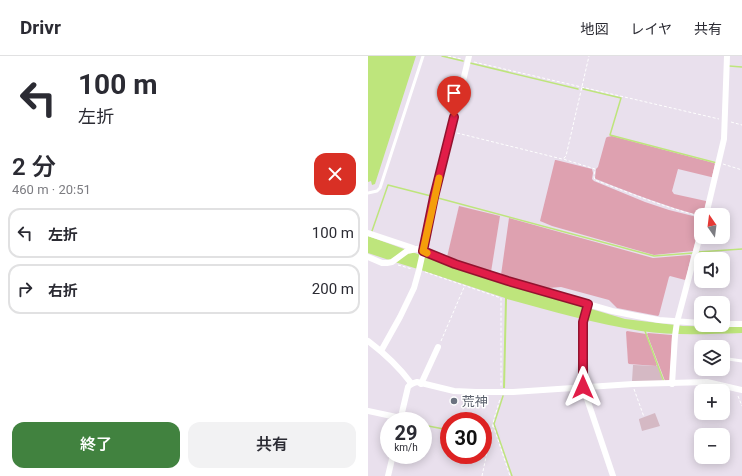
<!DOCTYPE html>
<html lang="ja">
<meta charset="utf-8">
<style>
:root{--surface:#fff;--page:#f2f2f3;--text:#2b2b33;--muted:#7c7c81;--line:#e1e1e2;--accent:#41823f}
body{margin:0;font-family:Roboto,"Noto Sans JP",sans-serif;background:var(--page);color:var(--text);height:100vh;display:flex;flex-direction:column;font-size:15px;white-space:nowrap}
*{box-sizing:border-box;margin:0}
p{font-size:13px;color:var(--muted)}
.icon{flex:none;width:22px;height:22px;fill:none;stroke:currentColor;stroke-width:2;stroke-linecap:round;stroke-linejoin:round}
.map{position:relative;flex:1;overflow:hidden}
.drawer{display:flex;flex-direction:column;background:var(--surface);width:368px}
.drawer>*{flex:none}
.hud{background:#fff;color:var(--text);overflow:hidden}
.needle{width:26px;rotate:346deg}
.tools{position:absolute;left:326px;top:152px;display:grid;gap:8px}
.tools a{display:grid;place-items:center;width:36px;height:36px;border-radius:8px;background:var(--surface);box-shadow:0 2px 10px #0003;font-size:20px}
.speed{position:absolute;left:12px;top:356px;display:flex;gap:8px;font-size:20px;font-weight:700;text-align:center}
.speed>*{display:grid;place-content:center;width:52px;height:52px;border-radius:50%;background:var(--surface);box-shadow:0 2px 10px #0003;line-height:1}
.speed small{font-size:10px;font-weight:400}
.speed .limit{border:6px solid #d22;background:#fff;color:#111}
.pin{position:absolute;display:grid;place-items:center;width:34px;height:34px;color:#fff;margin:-41px -17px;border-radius:50% 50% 50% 0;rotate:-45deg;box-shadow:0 0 4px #0007}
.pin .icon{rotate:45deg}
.me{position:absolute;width:44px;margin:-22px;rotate:0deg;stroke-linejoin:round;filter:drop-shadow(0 0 3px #0008)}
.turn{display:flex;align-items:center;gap:14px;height:84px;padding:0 12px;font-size:18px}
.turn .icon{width:52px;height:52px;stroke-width:2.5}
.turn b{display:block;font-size:28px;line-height:34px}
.round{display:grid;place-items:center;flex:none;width:42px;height:42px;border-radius:12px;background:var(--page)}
.head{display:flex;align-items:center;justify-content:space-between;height:68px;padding:0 12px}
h1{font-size:24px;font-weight:600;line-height:30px}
.action{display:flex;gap:8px;margin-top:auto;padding:8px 12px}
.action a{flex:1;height:46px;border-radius:12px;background:var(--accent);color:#fff;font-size:16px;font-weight:600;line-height:46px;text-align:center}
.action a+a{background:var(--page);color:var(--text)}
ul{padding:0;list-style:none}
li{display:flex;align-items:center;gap:12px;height:50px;margin:0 8px 6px;padding:0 4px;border:2px solid var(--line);border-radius:12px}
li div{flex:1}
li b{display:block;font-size:15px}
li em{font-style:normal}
header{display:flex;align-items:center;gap:24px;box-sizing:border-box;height:56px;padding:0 20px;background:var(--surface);border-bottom:1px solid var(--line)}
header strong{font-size:19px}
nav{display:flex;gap:22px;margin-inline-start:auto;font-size:14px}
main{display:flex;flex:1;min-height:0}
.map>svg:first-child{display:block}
.green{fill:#dea1b0}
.cemetery{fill:#d5b9c4}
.water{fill:#bee57c}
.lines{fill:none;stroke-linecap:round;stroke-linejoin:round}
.stream{stroke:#bee57c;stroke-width:1.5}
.path{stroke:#fff;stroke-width:1;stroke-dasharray:3 2;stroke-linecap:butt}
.lane{stroke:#fff;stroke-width:3}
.street{stroke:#fff;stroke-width:6}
.route-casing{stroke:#92132f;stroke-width:10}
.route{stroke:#e11d48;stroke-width:7}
.slow{stroke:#f59e0b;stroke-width:7}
.worship-dot{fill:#6b7280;stroke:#fff;stroke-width:1.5}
.labels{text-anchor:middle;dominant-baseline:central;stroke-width:3;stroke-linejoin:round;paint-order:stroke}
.worship-label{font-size:13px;fill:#5b616d;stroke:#fff;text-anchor:start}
</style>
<header>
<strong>Drivr</strong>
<nav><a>地図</a><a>レイヤ</a><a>共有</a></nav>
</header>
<main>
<section class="drawer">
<div class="hud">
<div class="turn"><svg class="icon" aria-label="left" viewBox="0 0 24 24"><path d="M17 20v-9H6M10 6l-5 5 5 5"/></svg><div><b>100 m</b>左折</div></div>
</div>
<div class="head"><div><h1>2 分</h1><p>460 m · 20:51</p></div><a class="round" style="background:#d93025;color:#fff"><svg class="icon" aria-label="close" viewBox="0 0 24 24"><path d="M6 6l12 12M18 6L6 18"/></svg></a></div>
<ul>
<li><svg class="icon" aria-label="left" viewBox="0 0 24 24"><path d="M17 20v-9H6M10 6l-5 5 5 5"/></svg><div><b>左折</b></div><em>100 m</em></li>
<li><svg class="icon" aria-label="right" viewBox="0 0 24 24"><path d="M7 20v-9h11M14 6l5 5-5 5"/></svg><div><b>右折</b></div><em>200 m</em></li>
</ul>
<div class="action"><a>終了</a><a>共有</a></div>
</section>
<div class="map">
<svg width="374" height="420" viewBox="0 0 374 420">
<rect width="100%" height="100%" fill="#e9e0ed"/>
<g class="green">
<path d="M 244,80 L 346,107 L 347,108 L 344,121 L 343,121 L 310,113 L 304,135 L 306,138 L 338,145 L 338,147 L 335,159 L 333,159 L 333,160 C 297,150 263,137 228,123 L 227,122 L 228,113 L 230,111 L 238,82 L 239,81 Z"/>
<polygon points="187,104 188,104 224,113 225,117 224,123 226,125 277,146 301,154 333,162 333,165 325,195 286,199 184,170 172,165"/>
<polygon points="91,150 132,160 123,216 92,207 79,201"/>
<polygon points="141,162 285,202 322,199 323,200 318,223 317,224 302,220 301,221 291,259 290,260 249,252 241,244 193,231 180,232 133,219"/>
<polygon points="259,275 278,278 289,309 288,310 261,308 260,307 258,276"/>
<polygon points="280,277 304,279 302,325 297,325 279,278"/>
</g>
<g class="cemetery">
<polygon points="265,309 266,309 290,310 295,325 264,325"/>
<polygon points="287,357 292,370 274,375 271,364 271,363"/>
</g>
<g class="water">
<polygon points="0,0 48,0 7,128 4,129 3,125 0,126"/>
<path d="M 0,180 L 58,201 L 95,215 L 257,263 L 315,270 L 374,271 L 374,277 C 341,278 306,280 273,275 C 228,268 183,255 139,243 L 137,332 L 135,332 L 137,242 L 53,214 L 30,207 L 0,197 Z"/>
</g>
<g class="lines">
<g class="stream">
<polyline points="74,0 95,5"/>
<polyline points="102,7 210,33"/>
<polyline points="361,10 374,11"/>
<polyline points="215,33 253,42 242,79 349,107"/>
<polyline points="70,142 286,200 325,197"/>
<polyline points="4,175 20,129 63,140"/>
<polyline points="330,196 374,193"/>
<polyline points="277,275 296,326"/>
<polyline points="135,340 126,368 144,420"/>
<polyline points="36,365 37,365"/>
<polyline points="55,369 81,374"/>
<polyline points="115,381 119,382"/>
</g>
<g class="path">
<polyline points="80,0 94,3"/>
<polyline points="106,6 351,63"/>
<polyline points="363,66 374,69"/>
<polyline points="89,77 194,103 196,102 198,100 221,0"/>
<path d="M 196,103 L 198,104 L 227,113 L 226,121 L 227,124 C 262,137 296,151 331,160"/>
<polyline points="355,108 374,114"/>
<polyline points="30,209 44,213"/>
<polyline points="57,216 133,242 133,330"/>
<polyline points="73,285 97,229"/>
<polyline points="266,333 276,361"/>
<polyline points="370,340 374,350"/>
<polyline points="125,369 142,420"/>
<polyline points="114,420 126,363 132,343"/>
</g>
<g class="lane">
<polyline points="0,137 9,135 12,132 55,0"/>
<polyline points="360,303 374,305"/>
</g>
<g class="street">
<polyline points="338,159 356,83 359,0"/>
<polyline points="0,177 45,192 46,193"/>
<polyline points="0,201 14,207 19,207 24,206 39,195 49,193 87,208 140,225 244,255 269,260 291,264 333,267"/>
<polyline points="221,248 215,266 215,331 245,420"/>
<polyline points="355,268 374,268"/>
<path d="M 0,285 C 16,297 31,311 43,327"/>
<polyline points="13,295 32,261 46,232 51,214 67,141 101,0"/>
<polyline points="53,328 70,291"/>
<polyline points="304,328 307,280 309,266 333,176"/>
<polyline points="0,355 33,362"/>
<path d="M 32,365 L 40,331 C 42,328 45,327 49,326 L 86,335 L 108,336 L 145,336 L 265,328 L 339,326 L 374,334"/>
<polyline points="20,420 25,399"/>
</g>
</g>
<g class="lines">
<g class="route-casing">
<polyline id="route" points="86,61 66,141 55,195 87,208 140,225 220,248 215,266 215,331"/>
</g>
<use href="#route" class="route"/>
<polyline class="slow" points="59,197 55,195 71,122"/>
</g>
<circle class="worship-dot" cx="86" cy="345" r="4"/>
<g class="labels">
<g class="worship-label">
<text x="94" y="345">荒神</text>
</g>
</g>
</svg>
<div class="tools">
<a><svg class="needle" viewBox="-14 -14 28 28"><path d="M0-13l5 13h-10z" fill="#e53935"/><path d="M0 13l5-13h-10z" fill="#7c7c81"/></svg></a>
<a><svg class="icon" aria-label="sound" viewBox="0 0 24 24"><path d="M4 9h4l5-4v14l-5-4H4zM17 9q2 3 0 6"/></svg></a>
<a><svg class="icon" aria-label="search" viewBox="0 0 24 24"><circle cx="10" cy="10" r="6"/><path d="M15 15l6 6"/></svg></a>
<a><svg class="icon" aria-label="layers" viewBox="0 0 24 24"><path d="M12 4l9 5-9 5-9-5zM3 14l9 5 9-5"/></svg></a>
<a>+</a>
<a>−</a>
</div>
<div class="speed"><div>29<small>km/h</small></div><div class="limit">30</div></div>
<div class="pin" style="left:86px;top:61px;background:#d93025"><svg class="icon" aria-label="arrive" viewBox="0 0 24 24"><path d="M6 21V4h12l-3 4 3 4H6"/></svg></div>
<svg class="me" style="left:215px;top:331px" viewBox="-20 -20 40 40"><path d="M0-17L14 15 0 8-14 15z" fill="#e11d48" stroke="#fff" stroke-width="4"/></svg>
</div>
</main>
